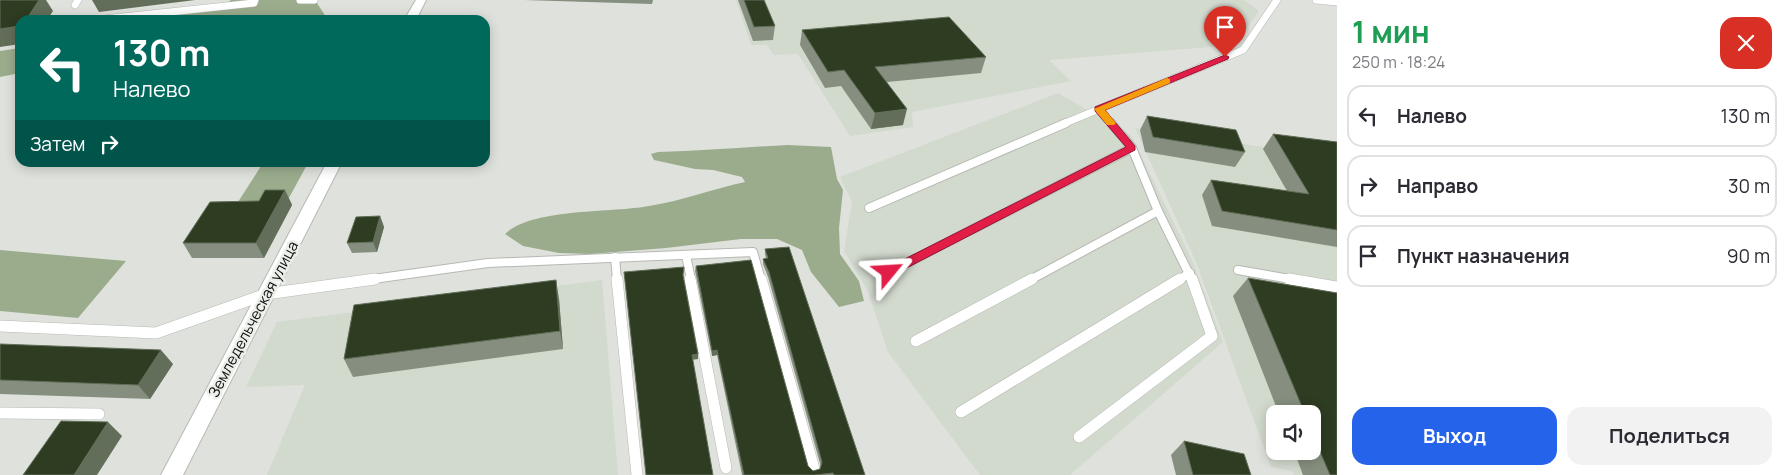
<!DOCTYPE html>
<html lang="ru">
<meta charset="utf-8">
<style>
:root{--surface:#fff;--page:#f2f2f3;--text:#2b2b33;--muted:#7c7c81;--line:#e1e1e2;--accent:#2563eb}
body{margin:0;font-family:Manrope,sans-serif;background:var(--page);color:var(--text);height:100vh;display:flex;flex-direction:column;font-size:19px;white-space:nowrap}
*{box-sizing:border-box;margin:0}
p{font-size:16px;color:var(--muted)}
.icon{flex:none;width:28px;height:28px;fill:none;stroke:currentColor;stroke-width:2;stroke-linecap:round;stroke-linejoin:round}
.map{position:relative;flex:1;overflow:hidden}
.drawer{display:flex;flex-direction:column;background:var(--surface);width:450px}
.drawer>*{flex:none}
.guide{position:absolute;left:15px;top:15px;width:475px;height:152px;border-radius:15px;box-shadow:0 2px 12px #0003;background:#00695c;color:#fff;overflow:hidden}
.buttons{position:absolute;left:1266px;top:405px;display:grid;gap:10px}
.buttons a{display:grid;place-items:center;width:55px;height:55px;border-radius:10px;background:var(--surface);box-shadow:0 2px 12px #0003;font-size:25px}
.pin{position:absolute;display:grid;place-items:center;width:42px;height:42px;color:#fff;margin:-51px -21px;border-radius:50% 50% 50% 0;rotate:-45deg;box-shadow:0 0 5px #0007}
.pin .icon{rotate:45deg}
.me{position:absolute;width:55px;margin:-28px;rotate:63deg;stroke-linejoin:round;filter:drop-shadow(0 0 4px #0008)}
.turn{display:flex;align-items:center;gap:18px;height:105px;padding:0 15px;font-size:22px}
.turn .icon{width:65px;height:65px;stroke-width:2.5}
.turn b{display:block;font-size:35px;line-height:42px}
.then{display:flex;align-items:center;height:48px;padding:0 15px;background:#0003;gap:10px;font-size:19px}
.round{display:grid;place-items:center;flex:none;width:52px;height:52px;border-radius:15px;background:var(--page)}
.head{display:flex;align-items:center;justify-content:space-between;height:85px;padding:0 15px}
h1{font-size:30px;font-weight:700;line-height:38px;color:#1e9e55}
.cta{display:flex;gap:10px;margin-top:auto;padding:10px 15px}
.cta a{flex:1;height:58px;border-radius:15px;background:var(--accent);color:#fff;font-size:20px;font-weight:700;line-height:58px;text-align:center}
.cta a+a{background:var(--page);color:var(--text)}
ul{padding:0;list-style:none}
li{display:flex;align-items:center;gap:15px;height:62px;margin:0 10px 8px;padding:0 5px;border:2px solid var(--line);border-radius:15px}
li div{flex:1}
li b{display:block;font-size:19px}
li em{font-style:normal}
main{display:flex;flex:1;min-height:0}
.map>svg:first-child{display:block}
.built{fill:#d2d9cd;fill-rule:evenodd}
.forest{fill:#9bac8d}
.lines{fill:none;stroke-linecap:round;stroke-linejoin:round}
.lane-far2-casing{stroke:#b6b9b3;stroke-width:8}
.lane-far1-casing{stroke:#b6b9b3;stroke-width:10}
.lane-casing{stroke:#b6b9b3;stroke-width:12}
.street-casing{stroke:#b6b9b3;stroke-width:2}
.lane-far2{stroke:#fff;stroke-width:7}
.lane-far1{stroke:#fff;stroke-width:8}
.lane{stroke:#fff;stroke-width:11}
.street{fill:#fff;fill-rule:evenodd}
.wall{fill:#868f7f}
.shaded-wall{fill:#636e5a}
.building{fill:#2e3c22;stroke:#636e5a}
.route{fill:#e11d48;stroke:#92132f}
.slow{fill:#f59e0b}
.labels{text-anchor:middle;dominant-baseline:central;stroke-width:5;stroke-linejoin:round;paint-order:stroke}
.street-label{font-size:15px;fill:#0e0f0d;stroke:#ecefe9}
</style>
<main>
<div class="map">
<svg width="1337" height="475" viewBox="0 0 1337 475">
<rect width="100%" height="100%" fill="#dfe2dc"/>
<g class="built">
<polygon points="736,0 1244,0 1259,11 1235,45 1049,60 1071,81 912,112 913,127 850,136 798,54 774,55 767,45 751,45"/>
<polygon points="1058,93 1131,135 1193,262 1223,342 1070,475 980,475 888,352 868,291 844,251 852,202 840,177"/>
<path d="M 1135,128 L 1337,158 L 1337,475 L 1294,475 L 1292,471 L 1271,467 L 1196,262 ZM 1275,414 L 1312,414 L 1312,451 L 1275,451 Z"/>
<polygon points="602,280 618,475 267,475 305,385 246,387 277,322"/>
</g>
<g class="forest">
<polygon points="231,0 315,0 328,20 125,20 227,3"/>
<polygon points="20,48 20,73 0,77 0,51"/>
<path d="M 788,145 L 831,147 L 837,179 L 843,190 L 839,228 L 840,254 L 859,281 L 864,301 L 839,307 L 811,272 L 802,250 L 777,239 L 741,239 L 666,248 L 590,254 L 559,253 L 523,246 L 505,234 C 532,208 611,213 649,206 C 681,201 713,189 745,182 L 742,177 L 713,170 L 695,169 L 654,160 L 651,154 L 658,152 C 702,151 744,147 788,145 Z"/>
<polygon points="263,163 308,163 284,207 238,202"/>
<polygon points="0,250 126,261 78,318 0,311"/>
</g>
<g class="lines">
<g class="lane-far2-casing">
<g id="lane-far2">
<polyline points="300,0 314,0"/>
<polyline points="1316,0 1337,2"/>
<polyline points="75,5 78,0"/>
<polyline points="104,19 254,3 255,0"/>
<polyline points="1063,124 1099,109"/>
<polyline points="1112,124 1099,109 1243,50 1277,0"/>
</g>
</g>
<g class="lane-far1-casing">
<g id="lane-far1">
<polyline points="1111,123 1132,148 1158,211 1192,280"/>
<polyline points="869,208 1066,123"/>
<polyline points="686,255 691,280"/>
<polyline points="615,257 617,280"/>
<polyline points="1238,270 1296,280"/>
<polyline points="889,272 1132,148"/>
<polyline points="366,280 488,263 753,252 761,280"/>
<polyline points="1030,280 1158,211"/>
<polyline points="1178,280 1190,273"/>
</g>
</g>
<g class="lane-casing">
<g id="lane">
<polyline points="617,279 637,475"/>
<polyline points="690,279 726,468"/>
<polyline points="761,279 814,469"/>
<polyline points="1289,279 1337,287"/>
<polyline points="0,326 156,333 266,294 375,279"/>
<polyline points="916,341 1032,279"/>
<polyline points="961,412 1180,279"/>
<polyline points="0,413 99,414"/>
<polyline points="1079,437 1212,336 1192,279"/>
</g>
</g>
<g class="street-casing">
<g id="street">
<polygon points="416,0 426,0 416,20 404,20"/>
<polygon points="327,162 342,162 183,475 161,475"/>
</g>
</g>
<use href="#lane-far2" class="lane-far2"/>
<use href="#lane-far1" class="lane-far1"/>
<use href="#lane" class="lane"/>
<use href="#street" class="street"/>
</g>
<g class="wall">
<polygon points="524,0 653,0 652,4"/>
<polygon points="738,0 764,0 775,26 773,40 753,41"/>
<polygon points="802,30 986,57 981,73 887,82 903,125 871,129 841,86 825,88 800,45"/>
<polygon points="1147,116 1245,152 1235,167 1145,152 1140,130"/>
<polygon points="1273,134 1337,142 1337,247 1212,226 1202,195 1211,180 1287,191 1263,149"/>
<polygon points="285,190 292,205 264,258 192,258 183,243 259,201"/>
<polygon points="380,216 384,227 377,252 352,253 347,243"/>
<polygon points="765,249 865,475 742,475 717,355 712,356 695,271 696,266 808,466 813,471 820,469 821,467 768,277 763,264 763,259 766,259 765,254"/>
<polygon points="1248,278 1337,293 1337,475 1303,475 1294,451 1312,451 1312,414 1279,414 1233,296"/>
<polygon points="559,299 563,349 353,377 344,359"/>
<polygon points="0,344 173,364 150,399 0,394"/>
<polygon points="1184,441 1251,475 1176,475 1171,455"/>
</g>
<g class="shaded-wall">
<polygon points="39,0 46,0 53,11 47,20 26,20"/>
<polygon points="92,0 195,0 99,12"/>
<polygon points="20,26 20,44 0,47 0,29"/>
<polygon points="907,109 903,125 871,129 875,113"/>
<polygon points="285,190 292,205 264,258 256,243"/>
<polygon points="380,216 384,227 377,252 373,242"/>
<polygon points="556,280 559,299 563,349 560,331"/>
<polygon points="161,350 173,364 150,399 138,385"/>
<polygon points="717,350 717,355 712,356 712,351"/>
<polygon points="698,354 698,359 691,360 692,355"/>
<polygon points="108,422 122,436 97,475 74,475"/>
</g>
<g class="building">
<polygon points="0,0 39,0 26,20 20,20 20,26 0,29"/>
<polygon points="744,0 764,0 775,26 754,27"/>
<polygon points="949,17 986,57 875,67 907,109 875,113 844,70 828,72 802,30"/>
<polygon points="1147,116 1236,130 1245,152 1153,137"/>
<polygon points="1273,134 1337,142 1337,230 1222,211 1211,180 1309,194"/>
<polygon points="265,190 285,190 256,243 183,243 210,202 259,201"/>
<polygon points="380,216 373,242 347,243 356,217"/>
<polygon points="789,247 865,475 834,475 833,473 814,475 744,475 717,350 712,351 696,266 751,260 808,466 813,471 820,469 822,462 769,272 763,259 768,258 765,249"/>
<polygon points="684,267 683,275 698,354 692,355 713,475 646,475 624,272"/>
<polygon points="1248,278 1337,293 1337,475 1330,475 1312,433 1312,414 1305,414"/>
<polygon points="556,280 560,331 344,359 354,305"/>
<polygon points="0,344 161,350 138,385 0,380"/>
<polygon points="61,421 108,422 74,475 23,475"/>
<polygon points="1184,441 1244,454 1251,475 1193,475"/>
</g>
<polygon class="route" points="1225,55 1229,57 1228,59 1105,110 1135,146 1135,150 893,275 885,275 883,272 885,269 1126,147 1095,111 1095,107"/>
<polygon class="slow" points="1167,78 1170,79 1170,83 1105,110 1116,123 1114,125 1107,125 1094,109"/>
<g class="labels">
<g class="street-label">
<text transform="translate(253 319) rotate(-62)">Земледельческая улица</text>
</g>
</g>
</svg>
<div class="buttons">
<a><svg class="icon" aria-label="sound" viewBox="0 0 24 24"><path d="M4 9h4l5-4v14l-5-4H4zM17 9q2 3 0 6"/></svg></a>
</div>
<div class="pin" style="left:1225px;top:57px;background:#d93025"><svg class="icon" aria-label="arrive" viewBox="0 0 24 24"><path d="M6 21V4h12l-3 4 3 4H6"/></svg></div>
<svg class="me" style="left:889px;top:272px" viewBox="-20 -20 40 40"><path d="M0-17L14 15 0 8-14 15z" fill="#e11d48" stroke="#fff" stroke-width="4"/></svg>
<div class="guide">
<div class="turn"><svg class="icon" aria-label="left" viewBox="0 0 24 24"><path d="M17 20v-9H6M10 6l-5 5 5 5"/></svg><div><b>130 m</b>Налево</div></div>
<div class="then">Затем<svg class="icon" aria-label="right" viewBox="0 0 24 24"><path d="M7 20v-9h11M14 6l5 5-5 5"/></svg></div>
</div>
</div>
<section class="drawer">
<div class="head"><div><h1>1 мин</h1><p>250 m · 18:24</p></div><a class="round" style="background:#d93025;color:#fff"><svg class="icon" aria-label="close" viewBox="0 0 24 24"><path d="M6 6l12 12M18 6L6 18"/></svg></a></div>
<ul>
<li><svg class="icon" aria-label="left" viewBox="0 0 24 24"><path d="M17 20v-9H6M10 6l-5 5 5 5"/></svg><div><b>Налево</b></div><em>130 m</em></li>
<li><svg class="icon" aria-label="right" viewBox="0 0 24 24"><path d="M7 20v-9h11M14 6l5 5-5 5"/></svg><div><b>Направо</b></div><em>30 m</em></li>
<li><svg class="icon" aria-label="arrive" viewBox="0 0 24 24"><path d="M6 21V4h12l-3 4 3 4H6"/></svg><div><b>Пункт назначения</b></div><em>90 m</em></li>
</ul>
<div class="cta"><a>Выход</a><a>Поделиться</a></div>
</section>
</main>
